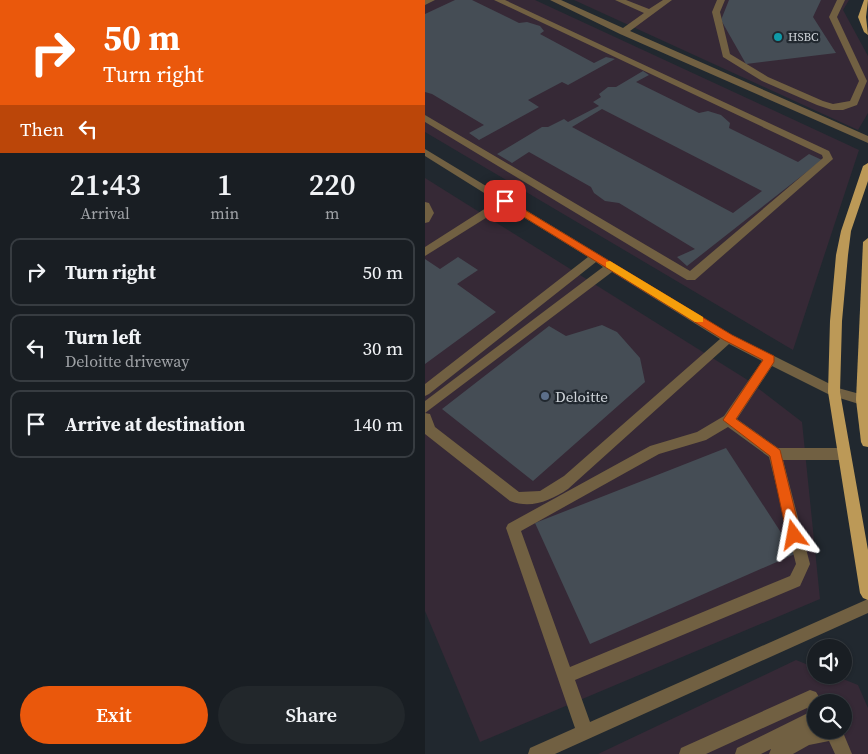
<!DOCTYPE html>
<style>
:root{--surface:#191e23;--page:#22272b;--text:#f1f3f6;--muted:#9fa2a6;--line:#373c41;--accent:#ea580c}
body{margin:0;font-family:"Source Serif 4",serif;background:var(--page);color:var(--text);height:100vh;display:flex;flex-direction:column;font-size:19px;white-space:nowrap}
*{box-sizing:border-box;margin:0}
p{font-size:16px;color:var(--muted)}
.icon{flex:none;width:28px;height:28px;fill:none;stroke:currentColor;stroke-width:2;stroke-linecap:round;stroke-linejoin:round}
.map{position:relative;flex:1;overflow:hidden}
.drawer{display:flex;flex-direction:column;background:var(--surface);width:425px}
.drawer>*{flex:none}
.top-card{background:#ea580c;color:#fff;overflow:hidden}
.fabs{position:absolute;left:382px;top:639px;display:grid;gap:10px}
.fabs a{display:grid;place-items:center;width:45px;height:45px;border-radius:50%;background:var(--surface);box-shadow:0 1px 4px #0004,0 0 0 1px var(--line);font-size:25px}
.pin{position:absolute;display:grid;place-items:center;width:42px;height:42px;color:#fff;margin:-21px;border-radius:10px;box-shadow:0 2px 8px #0006}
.me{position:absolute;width:55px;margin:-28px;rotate:347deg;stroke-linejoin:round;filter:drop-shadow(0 0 4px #0008)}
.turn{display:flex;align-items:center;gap:18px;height:105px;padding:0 20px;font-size:22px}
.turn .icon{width:65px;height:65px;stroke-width:2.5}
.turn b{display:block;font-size:35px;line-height:42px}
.then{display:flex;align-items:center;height:48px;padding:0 20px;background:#0003;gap:10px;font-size:19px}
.eta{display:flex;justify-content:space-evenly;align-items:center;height:85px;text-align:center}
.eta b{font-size:30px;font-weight:600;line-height:35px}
.action{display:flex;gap:10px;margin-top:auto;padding:10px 20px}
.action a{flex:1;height:58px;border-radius:30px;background:var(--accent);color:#fff;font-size:20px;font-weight:600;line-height:58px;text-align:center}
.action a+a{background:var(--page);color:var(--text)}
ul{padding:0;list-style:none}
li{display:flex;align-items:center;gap:15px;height:68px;margin:0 10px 8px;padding:0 10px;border:2px solid var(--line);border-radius:10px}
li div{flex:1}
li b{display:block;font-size:19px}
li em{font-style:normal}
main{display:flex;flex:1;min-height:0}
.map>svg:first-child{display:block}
.commercial{fill:#362936;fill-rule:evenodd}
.building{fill:#454d55;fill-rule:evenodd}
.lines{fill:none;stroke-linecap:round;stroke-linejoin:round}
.minor{fill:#716042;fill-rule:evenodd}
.major{fill:#bc9957;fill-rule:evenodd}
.route{fill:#ea580c;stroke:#983908}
.slow{fill:#f59e0b}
.culture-dot{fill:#0f9aa8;stroke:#21282f;stroke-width:2}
.service-dot{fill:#5c6f8a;stroke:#21282f;stroke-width:2}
.labels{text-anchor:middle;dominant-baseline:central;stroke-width:4.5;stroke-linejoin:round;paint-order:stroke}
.far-poi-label{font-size:12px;fill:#d0d5da;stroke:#21282f;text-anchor:start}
.poi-label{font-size:15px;fill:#d0d5da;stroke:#21282f;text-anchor:start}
</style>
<main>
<section class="drawer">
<div class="top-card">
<div class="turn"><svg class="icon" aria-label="right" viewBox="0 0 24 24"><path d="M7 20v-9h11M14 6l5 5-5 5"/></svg><div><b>50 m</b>Turn right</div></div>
<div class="then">Then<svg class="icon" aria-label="left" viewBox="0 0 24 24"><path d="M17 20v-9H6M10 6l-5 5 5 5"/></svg></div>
</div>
<div class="eta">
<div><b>21:43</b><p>Arrival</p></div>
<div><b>1</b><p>min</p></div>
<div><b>220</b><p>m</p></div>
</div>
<ul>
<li><svg class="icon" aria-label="right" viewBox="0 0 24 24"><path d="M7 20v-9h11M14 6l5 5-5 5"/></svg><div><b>Turn right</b></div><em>50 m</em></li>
<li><svg class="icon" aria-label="left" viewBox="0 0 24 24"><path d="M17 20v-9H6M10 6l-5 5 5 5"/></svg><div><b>Turn left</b><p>Deloitte driveway</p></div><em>30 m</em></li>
<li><svg class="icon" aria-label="arrive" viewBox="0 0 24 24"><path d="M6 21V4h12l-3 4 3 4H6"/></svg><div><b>Arrive at destination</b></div><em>140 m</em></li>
</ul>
<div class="action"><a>Exit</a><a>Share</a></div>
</section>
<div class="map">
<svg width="443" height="754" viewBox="0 0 443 754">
<rect width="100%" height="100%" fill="#21282f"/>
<g class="commercial">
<polygon points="0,0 110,0 434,150 368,350 0,132"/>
<polygon points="149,0 424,0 418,10 443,56 443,113 433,130"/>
<polygon points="0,178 321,379 377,422 395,599 55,742 0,611"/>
<path d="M 371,660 L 391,668 L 391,675 L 408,675 L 433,685 L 443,708 L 443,754 L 173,754 ZM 391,702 L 419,702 L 419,730 L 391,730 Z"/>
</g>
<g class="building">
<polygon points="30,0 47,0 94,23 102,22 115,26 119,31 115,34 169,63 181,57 190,59 143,85 137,82 103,100 114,107 54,140 44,133 59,125 7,94 0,92 0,14"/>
<polygon points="304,0 396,0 388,17 411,53 321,64 296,20"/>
<path d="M 218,71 L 224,75 L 211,82 L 274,113 L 283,111 L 296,115 L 305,123 L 304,128 L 373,162 L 384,154 L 397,160 L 262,266 L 252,257 L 270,249 L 194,203 L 180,201 L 169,193 L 166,187 L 104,152 L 87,163 L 72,154 L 117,127 L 123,127 L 139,119 L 143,122 L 174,106 L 168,102 L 176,97 L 174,94 L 183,87 L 191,87 ZM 177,109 L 337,191 L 308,213 L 147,127 Z"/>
<polygon points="33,257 53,270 32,284 71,312 0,364 0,259 15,269"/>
<polygon points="177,325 192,332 215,358 220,382 108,481 17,409 124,326 141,336"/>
<polygon points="301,448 370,554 165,644 110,523"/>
</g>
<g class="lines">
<g class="minor">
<polygon points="0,0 10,0 0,5"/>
<polygon points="69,0 80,0 404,151 408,159 270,280 262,280 0,122 0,115 265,271 398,158 397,155"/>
<polygon points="125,0 136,0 198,28 219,13 190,0 201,0 224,9 238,0 247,0 205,31 443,136 443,143 195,34"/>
<polygon points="292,0 300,0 295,12 305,54 343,77 398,101 408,104 425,101 434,81 404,17 412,0 420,0 412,17 442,81 432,105 418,110 407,110 392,105 337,81 298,57 287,12"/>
<path d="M 0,149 L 307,335 L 413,388 L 442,396 L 443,399 L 442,404 L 437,405 L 405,395 L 347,366 L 312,419 L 353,448 L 418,448 L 423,450 L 425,454 L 423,458 L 418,460 L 358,460 L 385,564 L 375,586 L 150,680 L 165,722 L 443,599 L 443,613 L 130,754 L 103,754 L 105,748 L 150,728 L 81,528 L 83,524 L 225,446 L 272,432 L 299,416 L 337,361 L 304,344 L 143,489 C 125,501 106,509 85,501 L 0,434 L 0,401 L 178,267 L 171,262 L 4,394 L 0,396 L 0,384 L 163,257 L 80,206 L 0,256 L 0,247 L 72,201 L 0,156 ZM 187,272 L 295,339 L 139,476 L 115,491 L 94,492 L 10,427 L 5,414 L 0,413 ZM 303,427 L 344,457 L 371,564 L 365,576 L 145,667 L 96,531 L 234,454 L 281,440 Z"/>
<polygon points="0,202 4,203 9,213 4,222 0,223"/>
<polygon points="385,690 391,692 397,702 391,702 391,730 417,730 427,754 410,754 404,741 384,745 368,754 344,754 346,749 336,754 310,754 312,748 385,712 382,708 281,754 254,754 256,748"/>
</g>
<g class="major">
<polygon points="439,0 443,0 441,17 443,35 439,32 433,17"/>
<polygon points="443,163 443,181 426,231 423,255 417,321 415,392 443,550 443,600 438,598 435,593 403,392 405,321 411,255 416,231 438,166"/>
<polygon points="443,238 443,447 438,446 436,442 431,400 438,242"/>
</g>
</g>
<polygon class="route" points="80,198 307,335 349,356 349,362 311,419 355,450 376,535 374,539 369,541 364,539 362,535 345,456 298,420 338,360 299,340 76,203 76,199"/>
<polygon class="slow" points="185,261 278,317 278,322 270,322 181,267 181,262"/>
<circle class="culture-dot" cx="353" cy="37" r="5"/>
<circle class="service-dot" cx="120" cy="396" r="5"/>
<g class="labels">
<g class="far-poi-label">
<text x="363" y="37">HSBC</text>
</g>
<g class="poi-label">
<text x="130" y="396">Deloitte</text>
</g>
</g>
</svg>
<div class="fabs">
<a><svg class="icon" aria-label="sound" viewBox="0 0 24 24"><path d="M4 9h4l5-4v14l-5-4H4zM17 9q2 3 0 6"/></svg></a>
<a><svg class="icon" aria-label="search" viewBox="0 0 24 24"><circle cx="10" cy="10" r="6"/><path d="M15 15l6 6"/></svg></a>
</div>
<div class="pin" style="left:80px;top:201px;background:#d93025"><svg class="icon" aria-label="arrive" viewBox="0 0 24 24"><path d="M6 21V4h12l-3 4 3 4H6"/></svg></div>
<svg class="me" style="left:369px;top:535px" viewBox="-20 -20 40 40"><path d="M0-17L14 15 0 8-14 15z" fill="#ea580c" stroke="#fff" stroke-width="4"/></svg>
</div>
</main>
